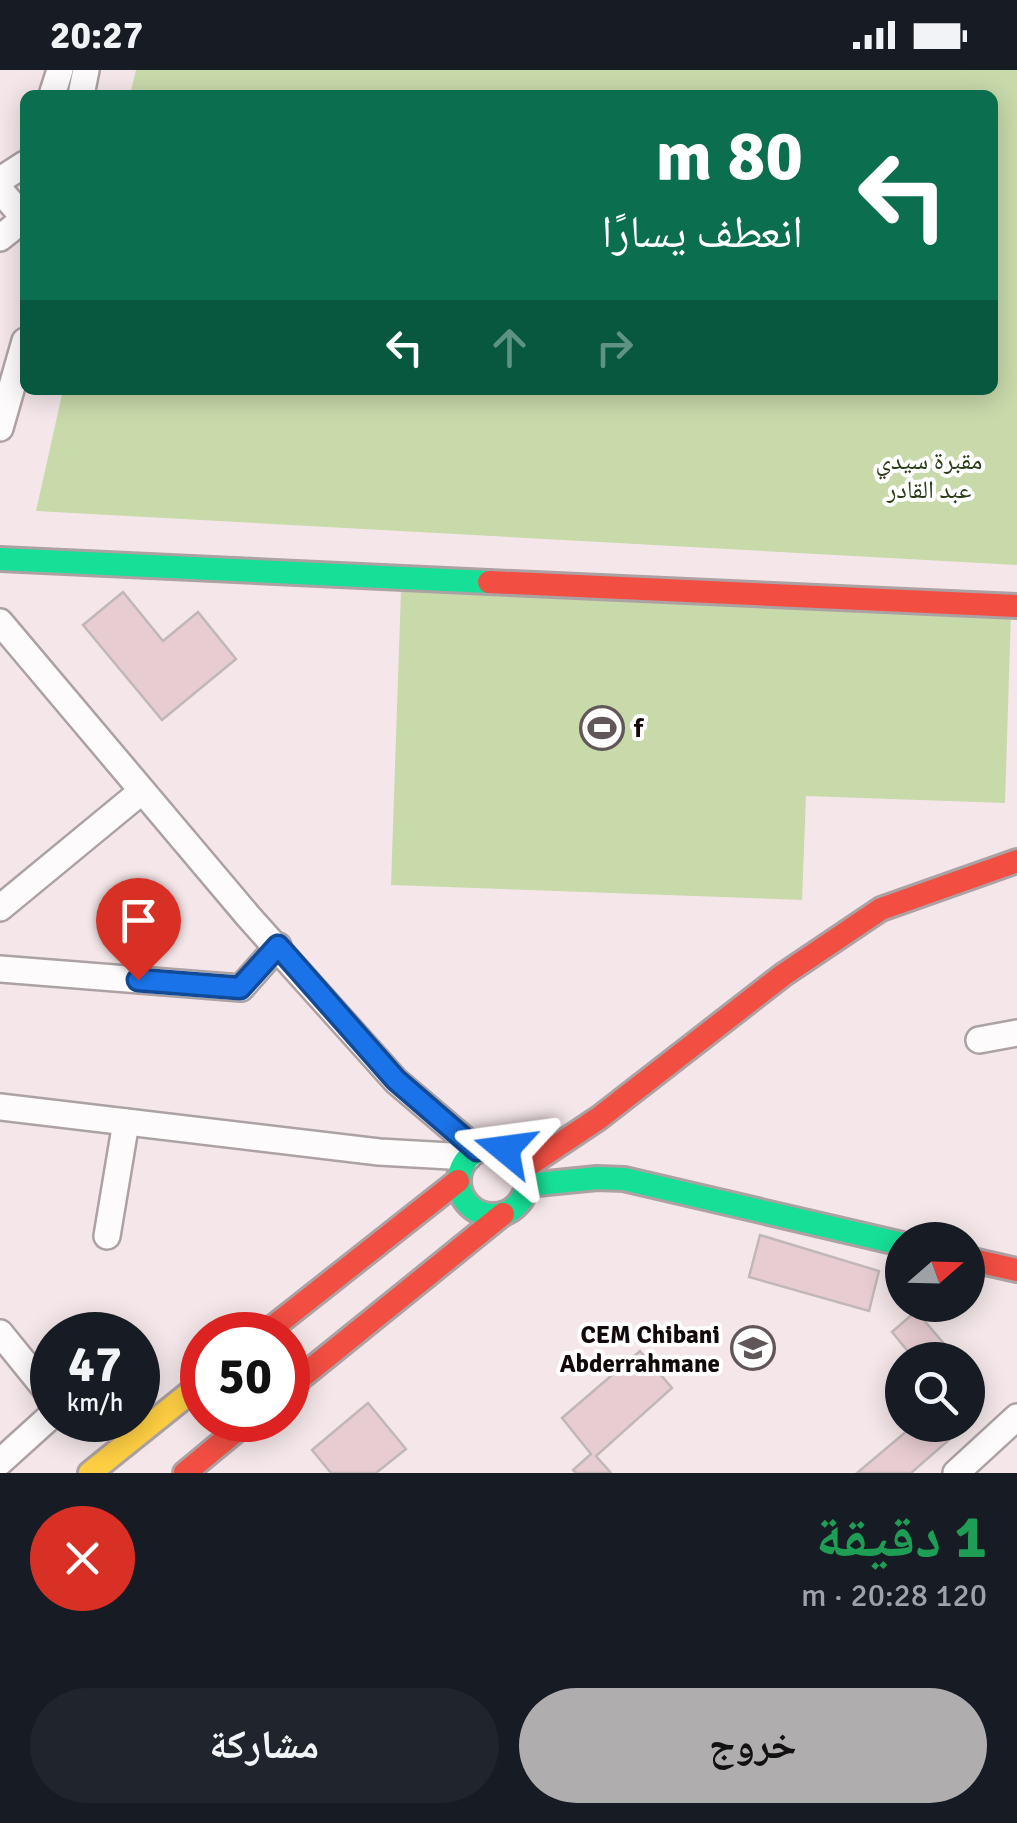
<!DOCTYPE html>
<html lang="ar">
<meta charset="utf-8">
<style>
:root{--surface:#171b24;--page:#20242c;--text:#f1f3f6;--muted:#9ea1a6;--accent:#b0adaf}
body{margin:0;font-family:Signika,"Noto Naskh Arabic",sans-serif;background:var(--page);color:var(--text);direction:rtl;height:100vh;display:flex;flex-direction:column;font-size:38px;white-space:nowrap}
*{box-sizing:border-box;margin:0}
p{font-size:32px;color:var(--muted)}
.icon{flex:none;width:55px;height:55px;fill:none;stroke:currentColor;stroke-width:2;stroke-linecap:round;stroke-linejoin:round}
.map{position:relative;height:1403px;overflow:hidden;direction:ltr}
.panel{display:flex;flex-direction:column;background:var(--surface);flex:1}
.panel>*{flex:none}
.hud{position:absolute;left:20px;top:20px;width:978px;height:305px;border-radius:15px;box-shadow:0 5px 25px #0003;direction:rtl;background:#0b6e4f;color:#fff;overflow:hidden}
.needle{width:65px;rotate:70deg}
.tools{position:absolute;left:885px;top:1152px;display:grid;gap:20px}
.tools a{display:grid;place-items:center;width:100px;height:100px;border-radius:50%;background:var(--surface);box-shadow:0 5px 25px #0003;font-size:50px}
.speed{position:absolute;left:30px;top:1242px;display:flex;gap:20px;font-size:50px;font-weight:700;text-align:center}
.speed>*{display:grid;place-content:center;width:130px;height:130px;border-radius:50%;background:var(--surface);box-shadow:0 5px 25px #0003;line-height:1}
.speed small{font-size:25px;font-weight:400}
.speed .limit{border:15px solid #d22;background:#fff;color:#111}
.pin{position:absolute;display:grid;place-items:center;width:85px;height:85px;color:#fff;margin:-102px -42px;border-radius:50% 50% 50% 0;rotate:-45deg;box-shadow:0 0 10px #0007}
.pin .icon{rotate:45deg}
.me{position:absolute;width:110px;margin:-55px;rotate:286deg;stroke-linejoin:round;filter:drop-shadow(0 0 8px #0008)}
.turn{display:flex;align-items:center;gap:35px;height:210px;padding:0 30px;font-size:45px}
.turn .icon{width:130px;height:130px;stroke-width:2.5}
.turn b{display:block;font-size:70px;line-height:85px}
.lanes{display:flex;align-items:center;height:95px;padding:0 30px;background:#0003;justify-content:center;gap:50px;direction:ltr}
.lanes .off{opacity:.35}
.round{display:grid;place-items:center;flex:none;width:105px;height:105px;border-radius:52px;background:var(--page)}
.headline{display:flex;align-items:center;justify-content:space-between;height:170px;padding:0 30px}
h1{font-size:60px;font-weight:800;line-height:75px;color:#1e9e55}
.button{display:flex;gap:20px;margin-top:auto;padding:20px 30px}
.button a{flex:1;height:115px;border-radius:60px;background:var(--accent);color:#111;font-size:40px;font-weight:800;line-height:115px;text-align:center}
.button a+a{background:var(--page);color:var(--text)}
.status{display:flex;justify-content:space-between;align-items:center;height:70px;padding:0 50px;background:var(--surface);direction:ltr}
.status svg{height:28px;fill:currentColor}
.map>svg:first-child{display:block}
.green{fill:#c8d9aa}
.building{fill:#e7cdd2;stroke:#c1b7b8;stroke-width:2.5}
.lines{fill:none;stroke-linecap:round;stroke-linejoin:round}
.street-casing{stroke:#aca1a3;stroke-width:30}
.fast-casing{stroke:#aca1a3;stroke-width:28}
.slow-casing{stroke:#aca1a3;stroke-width:28}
.jam-casing{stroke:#aca1a3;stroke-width:28}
.street{stroke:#fefbfc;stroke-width:25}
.fast{stroke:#16e098;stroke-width:22}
.slow{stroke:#ffcf43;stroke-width:22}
.jam{stroke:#f24e42;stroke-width:22}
.route-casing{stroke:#114b97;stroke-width:25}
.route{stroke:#1a73e8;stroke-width:18}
.labels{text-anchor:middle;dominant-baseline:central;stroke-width:8;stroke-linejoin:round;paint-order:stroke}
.park-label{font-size:25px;fill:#2a3b16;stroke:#fff}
.poi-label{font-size:25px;font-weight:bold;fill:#11090a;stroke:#fff;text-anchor:start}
</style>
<div class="status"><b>20:27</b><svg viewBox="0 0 49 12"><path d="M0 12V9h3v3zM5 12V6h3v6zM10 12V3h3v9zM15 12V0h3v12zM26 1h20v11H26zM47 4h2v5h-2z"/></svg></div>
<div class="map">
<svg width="1017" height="1403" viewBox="0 0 1017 1403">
<rect width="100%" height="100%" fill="#f5e7e9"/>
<g class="green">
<polygon points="136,0 1017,0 1017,495 36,441 63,320 992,320 992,25 130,25"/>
<polygon points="401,520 1011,542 1005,733 806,726 802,830 391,815"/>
</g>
<g class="building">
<polygon points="123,522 163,571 198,542 236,589 162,650 83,555"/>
<polygon points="760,1165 879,1201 869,1241 749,1207"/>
<polygon points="916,1241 958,1290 915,1290 892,1262"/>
<polygon points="640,1281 672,1318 596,1386 611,1403 576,1403 573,1400 591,1384 562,1348"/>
<polygon points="368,1333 406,1379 376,1403 331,1403 312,1380"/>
<polygon points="914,1355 966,1355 911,1403 857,1403"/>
</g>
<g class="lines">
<g class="street-casing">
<g id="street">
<polyline points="52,25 60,0"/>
<polyline points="81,25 86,0"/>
<polyline points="0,110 25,94"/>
<polyline points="0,120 25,149"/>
<polyline points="0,168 25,148"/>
<polyline points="0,358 25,271"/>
<polyline points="0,552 248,846 396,1011 477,1080"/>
<polyline points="0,838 142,721"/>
<polyline points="0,899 241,918 278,876"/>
<polyline points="979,970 1017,963"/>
<polyline points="0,1037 379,1082 468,1087"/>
<polyline points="107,1166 126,1052"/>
<polyline points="0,1263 52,1327"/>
<polyline points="0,1392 52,1345"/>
<polyline points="956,1403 1017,1347"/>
</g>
</g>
<g class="fast-casing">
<g id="fast">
<polyline points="0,489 489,512"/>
<circle cx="493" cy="1111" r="34"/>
<polyline points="527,1115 597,1108 624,1109 902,1174"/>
</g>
</g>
<g class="slow-casing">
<polyline id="slow" points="90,1403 202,1313"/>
</g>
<g class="jam-casing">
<g id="jam">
<polyline points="489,512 1017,536"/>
<polyline points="524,1098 599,1048 783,905 881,839 1017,791"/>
<polyline points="968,1189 1017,1200"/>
<polyline points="263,1265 458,1111"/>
<polyline points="288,1318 503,1144"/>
<polyline points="185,1403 249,1350"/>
</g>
</g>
<use href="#street" class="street"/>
<use href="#fast" class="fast"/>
<use href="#slow" class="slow"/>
<use href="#jam" class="jam"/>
</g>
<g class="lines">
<g class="route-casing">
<polyline id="route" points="138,910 240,918 278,876 396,1010 477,1080 486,1077 505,1079"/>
</g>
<use href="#route" class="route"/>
</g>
<defs>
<g id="stadium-ring" transform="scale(2.25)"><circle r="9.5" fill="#fff" stroke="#615758" stroke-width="1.5"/><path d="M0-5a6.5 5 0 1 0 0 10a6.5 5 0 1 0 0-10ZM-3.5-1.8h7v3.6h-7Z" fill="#615758"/></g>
<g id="school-ring" transform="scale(2.25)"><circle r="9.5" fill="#fff" stroke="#615758" stroke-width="1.5"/><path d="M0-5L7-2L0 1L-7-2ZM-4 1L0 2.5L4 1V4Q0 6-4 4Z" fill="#615758"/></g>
</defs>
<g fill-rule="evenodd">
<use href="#stadium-ring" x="602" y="658"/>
<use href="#school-ring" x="753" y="1278"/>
</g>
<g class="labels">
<g class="park-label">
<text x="929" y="390">مقبرة سيدي<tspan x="929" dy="29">عبد القادر</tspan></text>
</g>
<g class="poi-label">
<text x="634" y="658">f</text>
<text x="720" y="1264" text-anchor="end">CEM Chibani<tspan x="720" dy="29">Abderrahmane</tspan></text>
</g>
</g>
</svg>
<div class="tools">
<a><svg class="needle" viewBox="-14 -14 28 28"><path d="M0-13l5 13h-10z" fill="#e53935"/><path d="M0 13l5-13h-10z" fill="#9ea1a6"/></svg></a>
<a><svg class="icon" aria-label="search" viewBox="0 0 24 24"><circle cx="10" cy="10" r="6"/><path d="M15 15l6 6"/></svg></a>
</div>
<div class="speed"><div>47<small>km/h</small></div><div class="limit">50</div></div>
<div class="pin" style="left:138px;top:910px;background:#d93025"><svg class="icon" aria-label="arrive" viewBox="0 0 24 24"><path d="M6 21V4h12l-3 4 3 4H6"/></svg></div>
<svg class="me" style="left:505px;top:1079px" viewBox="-20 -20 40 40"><path d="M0-17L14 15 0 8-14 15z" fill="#1a73e8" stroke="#fff" stroke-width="4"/></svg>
<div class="hud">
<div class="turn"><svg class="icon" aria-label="left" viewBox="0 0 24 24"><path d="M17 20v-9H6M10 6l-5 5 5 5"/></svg><div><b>80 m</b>انعطف يسارًا</div></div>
<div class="lanes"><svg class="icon" aria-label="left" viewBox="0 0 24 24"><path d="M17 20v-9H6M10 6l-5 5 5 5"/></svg><svg class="icon off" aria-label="ahead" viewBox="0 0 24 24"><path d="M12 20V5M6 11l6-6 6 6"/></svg><svg class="icon off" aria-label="right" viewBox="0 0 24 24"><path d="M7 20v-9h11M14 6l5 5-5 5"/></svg></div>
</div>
</div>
<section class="panel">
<div class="headline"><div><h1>1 دقيقة</h1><p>120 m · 20:28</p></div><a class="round" style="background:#d93025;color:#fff"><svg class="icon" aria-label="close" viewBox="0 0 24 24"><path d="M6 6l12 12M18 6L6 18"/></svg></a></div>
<div class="button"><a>خروج</a><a>مشاركة</a></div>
</section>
